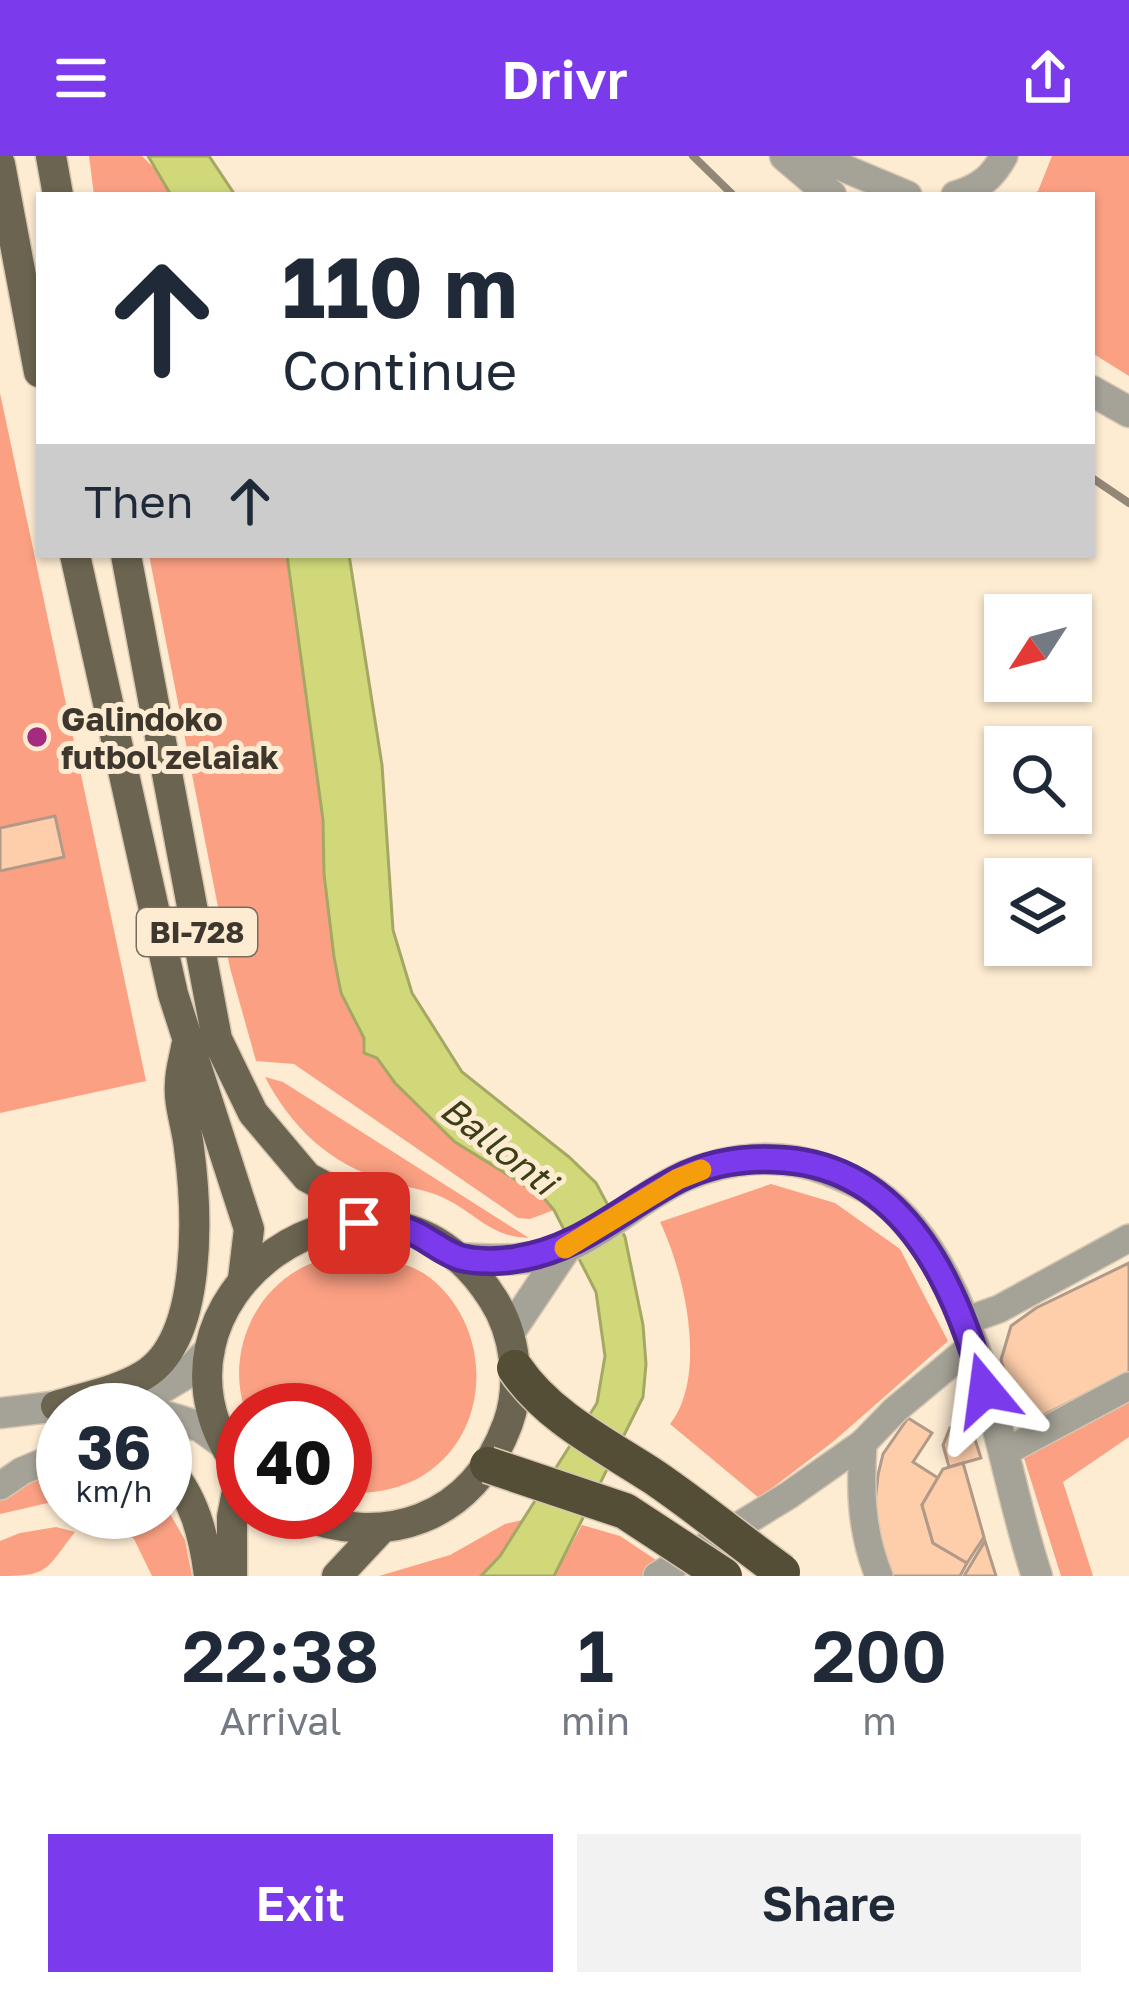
<!DOCTYPE html>
<style>
:root{--surface:#fff;--page:#f2f2f3;--text:#1f2937;--muted:#747a83;--accent:#7c3aed}
body{margin:0;font-family:"Golos Text",sans-serif;background:var(--page);color:var(--text);height:100vh;display:flex;flex-direction:column;font-size:45px;white-space:nowrap}
*{box-sizing:border-box;margin:0}
p{font-size:39px;color:var(--muted)}
.icon{flex:none;width:66px;height:66px;fill:none;stroke:currentColor;stroke-width:2;stroke-linecap:round;stroke-linejoin:round}
.map{position:relative;height:1420px;overflow:hidden}
.panel{display:flex;flex-direction:column;background:var(--surface);flex:1}
.panel>*{flex:none}
.top-card{position:absolute;left:36px;top:36px;width:1059px;height:366px;border-radius:0px;box-shadow:0 3px 9px #0004;background:#fff;color:var(--text);overflow:hidden}
.needle{width:78px;rotate:234deg}
.buttons{position:absolute;left:984px;top:438px;display:grid;gap:24px}
.buttons a{display:grid;place-items:center;width:108px;height:108px;border-radius:0px;background:var(--surface);box-shadow:0 3px 9px #0004;font-size:60px}
.speed{position:absolute;left:36px;top:1227px;display:flex;gap:24px;font-size:60px;font-weight:700;text-align:center}
.speed>*{display:grid;place-content:center;width:156px;height:156px;border-radius:50%;background:var(--surface);box-shadow:0 3px 9px #0004;line-height:1}
.speed small{font-size:30px;font-weight:400}
.speed .limit{border:18px solid #d22;background:#fff;color:#111}
.pin{position:absolute;display:grid;place-items:center;width:102px;height:102px;color:#fff;margin:-51px;border-radius:24px;box-shadow:0 6px 18px #0006}
.me{position:absolute;width:132px;margin:-66px;rotate:344deg;stroke-linejoin:round;filter:drop-shadow(0 0 9px #0008)}
.turn{display:flex;align-items:center;gap:42px;height:252px;padding:0 48px;font-size:54px}
.turn .icon{width:156px;height:156px;stroke-width:2.5}
.turn b{display:block;font-size:84px;line-height:102px}
.then{display:flex;align-items:center;height:114px;padding:0 48px;background:#0003;gap:24px;font-size:45px}
.eta{display:flex;justify-content:space-evenly;align-items:center;height:204px;text-align:center}
.eta b{font-size:72px;font-weight:600;line-height:84px}
.cta{display:flex;gap:24px;margin-top:auto;padding:24px 48px}
.cta a{flex:1;height:138px;border-radius:0px;background:var(--accent);color:#fff;font-size:48px;font-weight:600;line-height:138px;text-align:center}
.cta a+a{background:var(--page);color:var(--text)}
header{display:flex;justify-content:space-between;align-items:center;height:156px;padding:0 48px;background:var(--accent);color:#fff;font-size:54px;font-weight:600}
.map>svg:first-child{display:block}
.green{fill:#fba083}
.water{fill:#d0d87a;stroke:#a4a863;stroke-width:3}
.building{fill:#feceab;stroke:#b29a89;stroke-width:3}
.lines{fill:none;stroke-linecap:round;stroke-linejoin:round}
.minor-casing{stroke:#d7c7b1;stroke-width:30}
.tertiary-casing{stroke:#d7c7b1;stroke-width:33}
.primary-casing{stroke:#d7c7b1;stroke-width:33}
.minor{stroke:#a5a297;stroke-width:27}
.tertiary{stroke:#a5a297;stroke-width:30}
.primary{stroke:#6a6450;stroke-width:30}
.rail{stroke:#938777;stroke-width:8}
.motorway-bridge-casing{stroke:#d7c7b1;stroke-width:39;stroke-linecap:butt}
.motorway-bridge{stroke:#554e37;stroke-width:36}
.route-casing{stroke:#51269a;stroke-width:30}
.route{stroke:#7c3aed;stroke-width:21}
.slow{stroke:#f59e0b;stroke-width:21}
.poi-dot{fill:#a52b81;stroke:#fdebd2;stroke-width:4.5}
.labels{text-anchor:middle;dominant-baseline:central;stroke-width:10;stroke-linejoin:round;paint-order:stroke}
.shield{fill:#fdebd2;stroke:#776d5e;stroke-width:3}
.shield-label{font-size:30px;font-weight:bold;fill:#3e372d}
.poi-label{font-size:33px;font-weight:bold;fill:#3e372d;stroke:#fdebd2;text-anchor:start}
.water-label{font-size:36px;font-style:italic;fill:#3b3e16;stroke:#fdebd2}
</style>
<header><svg class="icon" aria-label="menu" viewBox="0 0 24 24"><path d="M4 6h16M4 12h16M4 18h16"/></svg>Drivr<svg class="icon" aria-label="share" viewBox="0 0 24 24"><path d="M12 15V3M7 8l5-5 5 5M5 13v7h14v-7"/></svg></header>
<div class="map">
<svg width="1129" height="1420" viewBox="0 0 1129 1420">
<rect width="100%" height="100%" fill="#fdebd2"/>
<g class="green">
<polygon points="89,0 142,0 164,22 171,39 94,39"/>
<polygon points="1052,0 1129,0 1129,220 1092,197 1092,39 1029,39 1038,35"/>
<polygon points="0,237 146,925 0,957"/>
<polygon points="149,399 287,399 323,664 324,718 334,801 341,837 364,882 364,896 377,901 395,927 542,1040 554,1054 530,1063 518,1062 294,908 256,905 230,812"/>
<path d="M 265,921 L 283,926 L 529,1082 C 491,1081 478,1059 446,1043 C 426,1033 404,1031 383,1024 C 329,1007 291,971 265,921 Z"/>
<path d="M 771,1028 L 835,1047 L 900,1093 L 948,1185 L 834,1285 L 759,1342 L 670,1268 C 708,1220 685,1118 660,1066 Z"/>
<path d="M 356,1098 C 383,1102 412,1106 434,1125 C 495,1178 491,1283 417,1323 C 394,1335 370,1337 345,1338 L 345,1254 L 245,1254 C 225,1195 257,1125 318,1105 C 330,1101 344,1100 356,1098 Z"/>
<polygon points="1129,1243 1129,1281 1063,1326 1093,1420 1061,1420 1023,1299"/>
<polygon points="63,1309 63,1348 48,1347 0,1358 0,1344"/>
<polygon points="165,1349 185,1384 192,1420 152,1420 134,1383 99,1356 165,1356"/>
<polygon points="536,1361 526,1420 379,1420 450,1399 505,1368"/>
<polygon points="582,1369 620,1380 680,1420 554,1420"/>
<path d="M 56,1371 L 75,1376 C 45,1414 50,1420 0,1420 L 0,1385 L 20,1377 Z"/>
</g>
<g class="water">
<polygon points="148,0 209,0 235,39 171,39"/>
<polygon points="287,399 349,399 382,609 393,774 412,837 462,916 569,1001 596,1027 625,1081 643,1169 646,1208 643,1241 554,1420 481,1420 500,1400 597,1247 605,1200 596,1136 554,1054 542,1040 455,986 395,927 377,902 364,897 364,882 341,837 334,801 324,718 323,664"/>
</g>
<g class="building">
<polygon points="55,660 64,701 0,715 0,672"/>
<polygon points="1129,1107 1129,1216 1022,1270 1001,1204 1011,1170 1036,1152"/>
<polygon points="908,1262 932,1277 913,1306 938,1322 922,1349 933,1387 967,1407 960,1420 888,1420 874,1356 878,1319 883,1298"/>
<polygon points="969,1265 981,1302 949,1311 943,1289 950,1272"/>
<polygon points="963,1307 984,1381 967,1407 933,1387 922,1349 943,1313"/>
<polygon points="985,1385 996,1420 964,1420"/>
</g>
<g class="lines">
<g class="minor-casing">
<g id="minor">
<polyline points="815,0 908,39"/>
<path d="M 955,39 C 979,32 992,22 1004,0"/>
<polyline points="965,1165 999,1153 1129,1082"/>
<polyline points="1003,1297 1129,1230"/>
<polyline points="0,1330 22,1315 63,1298"/>
<polyline points="657,1420 789,1339 863,1287"/>
<path d="M 879,1420 C 861,1376 860,1334 863,1287 L 895,1254 L 973,1189"/>
</g>
</g>
<g class="tertiary-casing">
<g id="tertiary">
<polyline points="785,0 831,39"/>
<polyline points="1092,235 1129,256"/>
<path d="M 458,1102 C 494,1104 533,1107 567,1091 C 608,1073 643,1039 685,1020 C 730,1001 780,996 827,1014 C 843,1021 862,1027 876,1038 C 981,1112 998,1306 1037,1420"/>
<polyline points="509,1177 566,1092"/>
<polyline points="0,1257 150,1239 187,1217 210,1194"/>
<polyline points="165,1260 201,1271 223,1287"/>
</g>
</g>
<g class="primary-casing">
<g id="primary">
<polyline points="51,0 58,39"/>
<polyline points="0,8 39,216"/>
<polyline points="75,399 173,838 249,1073 243,1123"/>
<polyline points="126,399 217,883 253,957 307,1021 387,1064"/>
<path d="M 56,1250 C 84,1241 118,1235 144,1219 C 204,1183 197,1052 189,992 C 187,971 178,948 180,927 C 180,915 184,903 186,891"/>
<path d="M 165,1309 C 194,1339 204,1380 209,1420"/>
<path d="M 243,1317 C 111,1145 377,959 493,1143 C 515,1177 522,1228 508,1267 C 473,1364 384,1394 293,1356"/>
<polyline points="232,1420 232,1361 241,1315"/>
<polyline points="337,1420 380,1374"/>
</g>
</g>
<use href="#minor" class="minor"/>
<use href="#tertiary" class="tertiary"/>
<use href="#primary" class="primary"/>
<g class="rail">
<polyline points="693,0 733,39"/>
<polyline points="1092,322 1129,347"/>
</g>
<g class="motorway-bridge-casing">
<g id="motorway-bridge">
<path d="M 515,1212 C 548,1261 605,1289 654,1321 C 698,1351 739,1385 782,1416"/>
<polyline points="488,1309 625,1355 724,1420"/>
</g>
</g>
<use href="#motorway-bridge" class="motorway-bridge"/>
</g>
<g class="lines">
<g class="route-casing">
<path id="route" d="M 359,1067 C 374,1069 390,1069 405,1073 C 425,1079 442,1097 461,1102 C 477,1106 500,1106 516,1103 C 581,1093 621,1052 678,1023 C 711,1006 747,1001 784,1004 C 906,1013 957,1132 985,1234"/>
</g>
<use href="#route" class="route"/>
<polyline class="slow" points="565,1092 678,1023 701,1014"/>
</g>
<circle class="poi-dot" cx="37" cy="581" r="12"/>
<g class="labels">
<rect class="shield" x="137" y="752" width="120" height="48" rx="9"/>
<g class="shield-label">
<text x="197" y="776">BI-728</text>
</g>
<g class="poi-label">
<text x="61" y="562">Galindoko<tspan x="61" dy="38">futbol zelaiak</tspan></text>
</g>
<g class="water-label">
<text transform="translate(499 989) rotate(38)">Ballonti</text>
</g>
</g>
</svg>
<div class="buttons">
<a><svg class="needle" viewBox="-14 -14 28 28"><path d="M0-13l5 13h-10z" fill="#e53935"/><path d="M0 13l5-13h-10z" fill="#747a83"/></svg></a>
<a><svg class="icon" aria-label="search" viewBox="0 0 24 24"><circle cx="10" cy="10" r="6"/><path d="M15 15l6 6"/></svg></a>
<a><svg class="icon" aria-label="layers" viewBox="0 0 24 24"><path d="M12 4l9 5-9 5-9-5zM3 14l9 5 9-5"/></svg></a>
</div>
<div class="speed"><div>36<small>km/h</small></div><div class="limit">40</div></div>
<div class="pin" style="left:359px;top:1067px;background:#d93025"><svg class="icon" aria-label="arrive" viewBox="0 0 24 24"><path d="M6 21V4h12l-3 4 3 4H6"/></svg></div>
<svg class="me" style="left:985px;top:1234px" viewBox="-20 -20 40 40"><path d="M0-17L14 15 0 8-14 15z" fill="#7c3aed" stroke="#fff" stroke-width="4"/></svg>
<div class="top-card">
<div class="turn"><svg class="icon" aria-label="ahead" viewBox="0 0 24 24"><path d="M12 20V5M6 11l6-6 6 6"/></svg><div><b>110 m</b>Continue</div></div>
<div class="then">Then<svg class="icon" aria-label="ahead" viewBox="0 0 24 24"><path d="M12 20V5M6 11l6-6 6 6"/></svg></div>
</div>
</div>
<section class="panel">
<div class="eta">
<div><b>22:38</b><p>Arrival</p></div>
<div><b>1</b><p>min</p></div>
<div><b>200</b><p>m</p></div>
</div>
<div class="cta"><a>Exit</a><a>Share</a></div>
</section>
